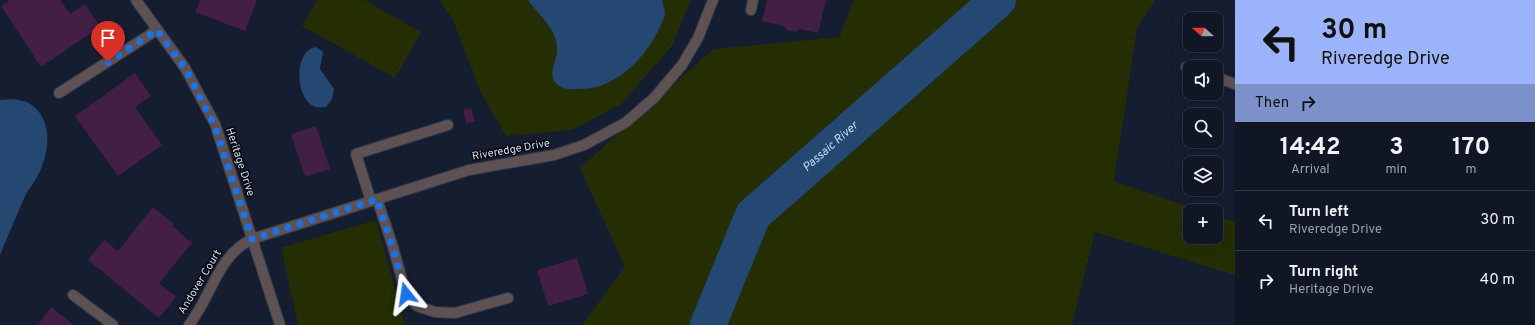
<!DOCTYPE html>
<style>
:root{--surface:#101624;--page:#1e2331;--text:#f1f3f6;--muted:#9c9fa6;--line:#303541}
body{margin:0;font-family:Overpass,sans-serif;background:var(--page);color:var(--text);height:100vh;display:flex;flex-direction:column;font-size:15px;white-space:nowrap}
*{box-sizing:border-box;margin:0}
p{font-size:13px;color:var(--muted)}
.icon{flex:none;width:22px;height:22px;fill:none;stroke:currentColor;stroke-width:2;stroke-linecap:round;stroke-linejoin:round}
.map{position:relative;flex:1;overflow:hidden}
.sheet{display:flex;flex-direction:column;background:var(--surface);width:300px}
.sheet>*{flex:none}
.hud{background:#9cb4fd;color:#111;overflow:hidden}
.needle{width:26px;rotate:290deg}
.controls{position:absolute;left:1183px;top:12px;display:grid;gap:8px}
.controls a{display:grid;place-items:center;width:40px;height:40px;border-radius:8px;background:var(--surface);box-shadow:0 4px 16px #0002,0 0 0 1px var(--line);font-size:20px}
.pin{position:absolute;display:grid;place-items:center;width:34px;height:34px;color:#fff;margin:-41px -17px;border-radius:50% 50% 50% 0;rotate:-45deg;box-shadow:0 0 4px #0007}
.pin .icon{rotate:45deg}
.me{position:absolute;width:44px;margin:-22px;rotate:345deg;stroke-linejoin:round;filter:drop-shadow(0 0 3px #0008)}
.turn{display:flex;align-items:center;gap:14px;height:84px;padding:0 20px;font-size:18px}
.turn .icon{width:52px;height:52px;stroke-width:2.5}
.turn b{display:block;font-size:28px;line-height:34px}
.then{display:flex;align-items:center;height:38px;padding:0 20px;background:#0003;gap:8px;font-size:15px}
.eta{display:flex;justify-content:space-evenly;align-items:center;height:68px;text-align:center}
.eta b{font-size:24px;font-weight:700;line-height:28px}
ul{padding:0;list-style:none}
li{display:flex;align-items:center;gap:12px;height:60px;padding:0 20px;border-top:1px solid var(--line)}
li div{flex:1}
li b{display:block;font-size:15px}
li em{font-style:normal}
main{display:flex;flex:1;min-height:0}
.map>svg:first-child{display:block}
.green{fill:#252e02}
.water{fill:#254872}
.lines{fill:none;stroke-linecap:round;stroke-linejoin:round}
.river{stroke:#254872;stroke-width:36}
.building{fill:#431e45}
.minor-casing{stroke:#30384a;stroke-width:12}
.minor{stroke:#5e5154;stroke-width:10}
.route{stroke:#1a73e8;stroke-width:7;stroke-dasharray:0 12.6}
.labels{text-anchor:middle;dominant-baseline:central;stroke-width:3;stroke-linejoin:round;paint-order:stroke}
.street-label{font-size:11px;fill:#d5dce9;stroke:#050810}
.water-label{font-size:12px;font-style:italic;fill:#c6dcf8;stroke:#050810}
</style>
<main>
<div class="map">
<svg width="1235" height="325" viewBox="0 0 1235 325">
<rect width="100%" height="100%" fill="#151d30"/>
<g class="green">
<polygon points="317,0 364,0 421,32 395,78 302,26"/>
<path d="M 439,0 L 528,0 L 550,25 L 556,38 L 558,52 L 554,65 L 557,84 C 565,90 573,89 583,88 C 616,85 628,72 647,47 C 658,34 669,17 662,0 L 691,0 L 672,46 L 621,104 L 572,130 L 506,136 L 482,95 L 452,18 Z"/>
<polygon points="854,0 1155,0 1137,28 1114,181 1201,211 1190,211 1190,237 1216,237 1216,216 1235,222 1235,275 1095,232 1072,325 582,325 625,267 580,168 713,49 839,37"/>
<polygon points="376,220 405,325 298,325 281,248"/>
</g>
<g class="water">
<path d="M 528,0 L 662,0 C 663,4 665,10 665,15 C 664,19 661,25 659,29 C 648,52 629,74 605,84 C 597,88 587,89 578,89 C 571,89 564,90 558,85 C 546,76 557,62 557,51 C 558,29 540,17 528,0 Z"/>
<path d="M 315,47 L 318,48 L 323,52 L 320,69 L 334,89 L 332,99 L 326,107 C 323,107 319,108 316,107 C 296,102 292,53 315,47 Z"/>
<path d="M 14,99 C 19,100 25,101 29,103 C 54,119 50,152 38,175 C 35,182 29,188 25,196 C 17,215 8,235 0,255 L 0,100 Z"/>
</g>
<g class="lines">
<path class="river" id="s1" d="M 708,325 L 753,215 L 998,0"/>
</g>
<g class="building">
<polygon points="10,0 60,0 70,14 85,4 100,27 41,67 1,6"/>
<polygon points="200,0 257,0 245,31 195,12"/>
<polygon points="767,0 826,0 818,33 800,29 796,32 786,30 784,26 762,21"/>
<polygon points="135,73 151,96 135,107 162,145 118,176 75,116"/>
<polygon points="471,108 475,121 466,124 463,110"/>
<polygon points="316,126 330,169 305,177 291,134"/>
<polygon points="153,207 174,224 172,226 192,243 159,283 176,297 159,318 88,260 104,240 118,251"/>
<polygon points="577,258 588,294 548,306 537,270"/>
<polygon points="51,307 74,325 38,325"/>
</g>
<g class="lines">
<g class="minor-casing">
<g id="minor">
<polyline points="136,0 185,68 215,124 280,325"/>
<polyline points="751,10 753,0"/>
<polyline points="1186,67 1190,68"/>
<polyline points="1216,77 1235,84"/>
<polyline points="59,93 157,30"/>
<polyline points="377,199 393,247 406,294 417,306 435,312 455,313 508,298"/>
<polyline points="371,201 356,154 448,125"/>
<polyline points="73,295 113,325"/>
<path d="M 189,325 C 212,296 217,256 252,239 L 469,170 L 554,155 L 584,145 L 625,123 L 654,98 L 682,65 L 698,38 L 713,0"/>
</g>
</g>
<use href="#minor" class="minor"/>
</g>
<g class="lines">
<polyline class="route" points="108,62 157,30 185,68 214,124 252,239 377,199 393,248 406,294"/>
</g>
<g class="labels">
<g class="street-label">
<text transform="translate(511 150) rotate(-10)">Riveredge Drive</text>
<text transform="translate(240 162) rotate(72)">Heritage Drive</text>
<text transform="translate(200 282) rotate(-59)">Andover Court</text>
</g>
<g class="water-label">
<text stroke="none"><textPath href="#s1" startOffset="222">Passaic River</textPath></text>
</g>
</g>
</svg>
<div class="controls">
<a><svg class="needle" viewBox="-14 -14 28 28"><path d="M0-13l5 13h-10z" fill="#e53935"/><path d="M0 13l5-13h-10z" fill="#9c9fa6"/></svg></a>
<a><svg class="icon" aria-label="sound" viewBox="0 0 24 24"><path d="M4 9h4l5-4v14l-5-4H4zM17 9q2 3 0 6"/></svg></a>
<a><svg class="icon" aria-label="search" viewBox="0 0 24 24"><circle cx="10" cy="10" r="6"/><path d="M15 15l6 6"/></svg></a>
<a><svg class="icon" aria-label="layers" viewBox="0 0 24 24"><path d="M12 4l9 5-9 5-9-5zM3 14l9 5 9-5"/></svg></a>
<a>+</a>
</div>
<div class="pin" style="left:108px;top:62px;background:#d93025"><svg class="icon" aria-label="arrive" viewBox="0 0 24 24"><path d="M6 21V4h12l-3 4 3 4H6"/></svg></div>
<svg class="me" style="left:406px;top:294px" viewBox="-20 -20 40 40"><path d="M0-17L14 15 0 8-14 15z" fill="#1a73e8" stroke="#fff" stroke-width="4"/></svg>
</div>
<section class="sheet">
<div class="hud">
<div class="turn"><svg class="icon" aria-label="left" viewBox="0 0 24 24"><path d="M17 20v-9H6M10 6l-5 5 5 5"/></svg><div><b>30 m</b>Riveredge Drive</div></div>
<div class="then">Then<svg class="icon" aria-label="right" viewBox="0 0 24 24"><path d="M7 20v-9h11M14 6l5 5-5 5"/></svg></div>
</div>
<div class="eta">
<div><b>14:42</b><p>Arrival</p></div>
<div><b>3</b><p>min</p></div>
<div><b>170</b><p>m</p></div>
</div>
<ul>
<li><svg class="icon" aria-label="left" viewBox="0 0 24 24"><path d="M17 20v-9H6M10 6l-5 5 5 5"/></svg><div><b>Turn left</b><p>Riveredge Drive</p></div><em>30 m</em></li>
<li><svg class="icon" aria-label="right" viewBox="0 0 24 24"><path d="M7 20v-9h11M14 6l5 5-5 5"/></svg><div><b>Turn right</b><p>Heritage Drive</p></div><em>40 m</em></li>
</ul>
</section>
</main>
